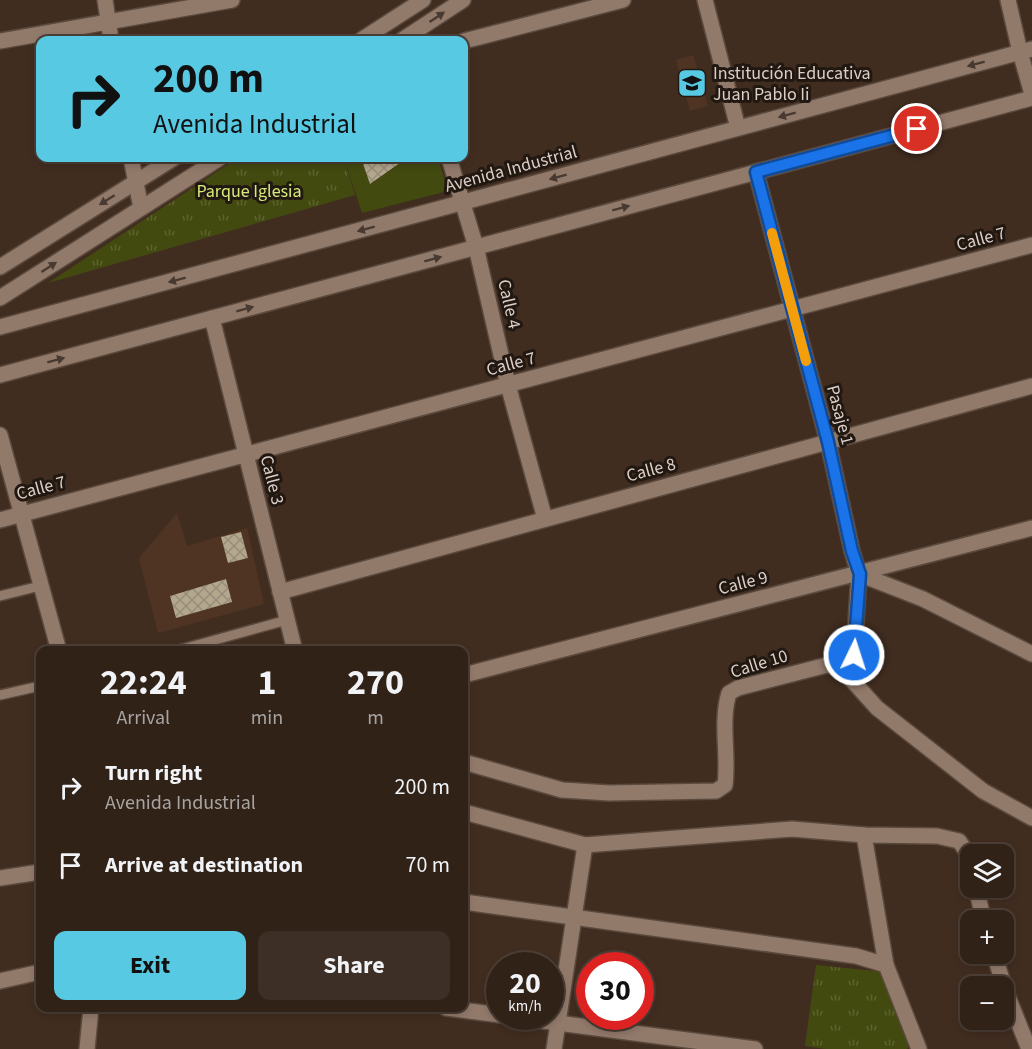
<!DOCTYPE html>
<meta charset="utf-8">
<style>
:root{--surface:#312218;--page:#3d2f25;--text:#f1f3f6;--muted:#a8a4a2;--line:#4c3f37;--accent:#57c9e2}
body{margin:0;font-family:"Source Sans 3",sans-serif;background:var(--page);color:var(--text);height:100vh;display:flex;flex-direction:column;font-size:22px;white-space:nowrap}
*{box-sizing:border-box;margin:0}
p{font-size:20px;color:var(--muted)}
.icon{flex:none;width:33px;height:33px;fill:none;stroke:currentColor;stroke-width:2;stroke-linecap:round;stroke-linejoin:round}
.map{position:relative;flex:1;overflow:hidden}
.sheet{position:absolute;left:36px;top:646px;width:432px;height:366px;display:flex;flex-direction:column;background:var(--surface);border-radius:12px;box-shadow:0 3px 9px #0003,0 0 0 2px var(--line)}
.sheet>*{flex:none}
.top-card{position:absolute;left:36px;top:36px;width:432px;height:126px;border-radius:12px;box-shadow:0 3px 9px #0003,0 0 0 2px var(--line);background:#57c9e2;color:#111;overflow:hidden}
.buttons{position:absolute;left:960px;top:844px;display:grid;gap:12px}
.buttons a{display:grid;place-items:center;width:54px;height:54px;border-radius:12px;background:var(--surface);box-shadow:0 3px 9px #0003,0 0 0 2px var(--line);font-size:30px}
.speed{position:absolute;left:486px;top:952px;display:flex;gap:12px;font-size:30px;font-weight:700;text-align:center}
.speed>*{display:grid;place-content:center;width:78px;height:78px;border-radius:50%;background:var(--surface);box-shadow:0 3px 9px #0003,0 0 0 2px var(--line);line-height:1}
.speed small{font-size:15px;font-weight:400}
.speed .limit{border:9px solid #d22;background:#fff;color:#111}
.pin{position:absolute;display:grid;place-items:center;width:51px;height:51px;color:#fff;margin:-26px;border:3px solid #fff;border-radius:50%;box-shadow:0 2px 6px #0007}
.me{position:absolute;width:66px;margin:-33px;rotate:4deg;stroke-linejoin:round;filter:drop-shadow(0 0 4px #0008)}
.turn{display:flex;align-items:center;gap:21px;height:126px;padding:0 18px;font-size:27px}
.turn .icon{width:78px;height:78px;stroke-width:2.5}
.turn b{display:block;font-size:42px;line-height:51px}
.eta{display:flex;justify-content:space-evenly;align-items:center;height:102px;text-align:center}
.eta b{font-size:36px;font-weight:700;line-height:42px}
.cta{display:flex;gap:12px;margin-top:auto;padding:12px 18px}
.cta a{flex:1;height:69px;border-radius:12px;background:var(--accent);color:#111;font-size:24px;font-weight:700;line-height:69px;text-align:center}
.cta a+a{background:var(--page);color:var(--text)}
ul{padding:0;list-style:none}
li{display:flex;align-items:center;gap:18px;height:78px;padding:0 18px}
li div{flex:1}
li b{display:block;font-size:22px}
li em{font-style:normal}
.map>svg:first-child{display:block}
.built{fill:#4f3423}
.park{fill:url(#park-tufts)}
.garden{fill:#424a0f}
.building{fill:url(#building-cross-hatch)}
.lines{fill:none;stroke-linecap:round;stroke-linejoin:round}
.service-casing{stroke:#5a493d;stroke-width:12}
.minor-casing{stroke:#5a493d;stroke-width:18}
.tertiary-casing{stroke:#5a493d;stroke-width:18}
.service{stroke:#927a6b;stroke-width:9}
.minor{stroke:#927a6b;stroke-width:15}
.tertiary{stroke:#927a6b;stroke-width:15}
.oneway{fill:#493a31}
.route-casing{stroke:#114b97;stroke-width:15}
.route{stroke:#1a73e8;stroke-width:10}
.slow{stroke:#f59e0b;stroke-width:10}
.labels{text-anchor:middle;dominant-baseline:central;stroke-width:6;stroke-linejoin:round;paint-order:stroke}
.poi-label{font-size:18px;fill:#ddcfc7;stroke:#211812;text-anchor:start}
.street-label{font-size:18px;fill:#ddcfc7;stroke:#211812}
.park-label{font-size:18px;fill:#d6ea79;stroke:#211812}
</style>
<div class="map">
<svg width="1032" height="1049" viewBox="0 0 1032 1049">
<defs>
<pattern id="park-tufts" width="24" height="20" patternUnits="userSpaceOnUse" patternTransform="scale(1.5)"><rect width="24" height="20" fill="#424a0f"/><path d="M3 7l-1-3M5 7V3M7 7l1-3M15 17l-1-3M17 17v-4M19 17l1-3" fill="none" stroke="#5d6330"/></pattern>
<pattern id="building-cross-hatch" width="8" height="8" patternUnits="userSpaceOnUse" patternTransform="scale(1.5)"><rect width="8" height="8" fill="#b3a78d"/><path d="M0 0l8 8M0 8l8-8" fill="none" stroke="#978d79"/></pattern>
</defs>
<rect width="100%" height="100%" fill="#412d20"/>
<g class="built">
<polygon points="693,55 708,106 690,111 676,60"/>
<polygon points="177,513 187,546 247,528 264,604 158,633 139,558"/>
</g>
<g class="park">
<polygon points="238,158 344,158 355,195 48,283"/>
<polygon points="816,965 884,972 909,1046 907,1049 826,1049 805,1046"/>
</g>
<polygon class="garden" points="344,158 361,158 371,184 407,158 438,158 448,191 362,213"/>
<g class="building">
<polygon points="361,158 407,158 370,184"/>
<polygon points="241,532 248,558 228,563 221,537"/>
<polygon points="226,579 232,602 176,618 170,596"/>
</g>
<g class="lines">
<g class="service-casing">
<g id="service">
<polyline points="0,596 40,586"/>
<polyline points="175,651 287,620"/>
<polyline points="0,695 40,686"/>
</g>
</g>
<g class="minor-casing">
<g id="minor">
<polyline points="105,0 111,40"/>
<polyline points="705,0 738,128"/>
<polyline points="1008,0 1020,52 1032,94"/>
<polyline points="361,40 423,0"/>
<polyline points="402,40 463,0"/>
<polyline points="0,41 232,0"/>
<polyline points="464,41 623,0"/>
<polyline points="131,158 141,208"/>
<polyline points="449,158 476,247 508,385 545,519"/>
<polyline points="756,172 828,442 852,551 859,574 854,655 844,669"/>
<polyline points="0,267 174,158"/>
<polyline points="0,298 220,158"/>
<polyline points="212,318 295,651"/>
<polyline points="0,435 59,651"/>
<polyline points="0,520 1032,245"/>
<polyline points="859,574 923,599 1032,654"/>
<polyline points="280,592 1032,386"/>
<polyline points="464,675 1032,528"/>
<path d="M 464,762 L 562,790 L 609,793 L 716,791 L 725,785 C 729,755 720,722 729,693 L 738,688 L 827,665 L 844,669 L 850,678 L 877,708 L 983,791 L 1032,818"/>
<polyline points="464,812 585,845 792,829 864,835 937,836 959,841 969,855 970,862"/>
<polyline points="864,835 886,965"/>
<polyline points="0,878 40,872"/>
<polyline points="976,888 984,921"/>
<polyline points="464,902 856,956 886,965 919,1049"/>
<polyline points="994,954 1006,992 1029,1049"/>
<polyline points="0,981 40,972"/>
<polyline points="446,1008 500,1015"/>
<polyline points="512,1017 558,1023 585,845"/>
<polyline points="87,1049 91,1008"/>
<polyline points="554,1049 558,1023 755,1049"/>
</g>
</g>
<g class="tertiary-casing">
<g id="tertiary">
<polyline points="0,327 1032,49"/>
<polyline points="0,375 1032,98"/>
</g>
</g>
<use href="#service" class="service"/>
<use href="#minor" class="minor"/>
<use href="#tertiary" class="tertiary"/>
</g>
<defs><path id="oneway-solid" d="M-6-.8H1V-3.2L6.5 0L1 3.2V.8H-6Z" transform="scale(1.5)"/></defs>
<g class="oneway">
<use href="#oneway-solid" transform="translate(437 17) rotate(-34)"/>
<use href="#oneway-solid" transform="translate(976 64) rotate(165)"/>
<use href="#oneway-solid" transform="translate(787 115) rotate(165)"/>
<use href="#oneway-solid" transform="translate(558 177) rotate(165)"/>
<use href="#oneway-solid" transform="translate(107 200) rotate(148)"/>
<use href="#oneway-solid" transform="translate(621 208) rotate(-15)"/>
<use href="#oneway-solid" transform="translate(366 229) rotate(165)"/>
<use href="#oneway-solid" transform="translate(433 259) rotate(-15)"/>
<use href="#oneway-solid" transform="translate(49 267) rotate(-33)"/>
<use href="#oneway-solid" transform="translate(177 280) rotate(165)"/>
<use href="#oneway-solid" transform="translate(245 309) rotate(-15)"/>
<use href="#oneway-solid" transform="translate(56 360) rotate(-15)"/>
</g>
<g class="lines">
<g class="route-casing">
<polyline id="route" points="854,655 860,574 852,551 828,442 756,172 917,129"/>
</g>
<use href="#route" class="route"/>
<polyline class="slow" points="772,233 806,361"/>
</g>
<defs>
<g id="school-square" transform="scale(1.5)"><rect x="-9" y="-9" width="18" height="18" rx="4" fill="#57c9e2" stroke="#211812"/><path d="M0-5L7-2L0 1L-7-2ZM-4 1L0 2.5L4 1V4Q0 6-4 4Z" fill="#111"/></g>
</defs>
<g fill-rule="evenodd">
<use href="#school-square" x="692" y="83"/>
</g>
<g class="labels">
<g class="poi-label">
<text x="713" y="73">Institución Educativa<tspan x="713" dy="21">Juan Pablo Ii</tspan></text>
</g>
<g class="street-label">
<text transform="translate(511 169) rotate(-15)">Avenida Industrial</text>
<text transform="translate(981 239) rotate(-15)">Calle 7</text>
<text transform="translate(509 304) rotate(77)">Calle 4</text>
<text transform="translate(511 364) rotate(-15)">Calle 7</text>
<text transform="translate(840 415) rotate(75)">Pasaje 1</text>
<text transform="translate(651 470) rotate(-15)">Calle 8</text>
<text transform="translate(272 480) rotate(76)">Calle 3</text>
<text transform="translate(41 488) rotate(-15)">Calle 7</text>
<text transform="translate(743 583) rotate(-14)">Calle 9</text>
<text transform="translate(759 664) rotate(-17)">Calle 10</text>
</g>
<g class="park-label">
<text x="249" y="191">Parque Iglesia</text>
</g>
</g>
</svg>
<div class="buttons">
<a><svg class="icon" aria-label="layers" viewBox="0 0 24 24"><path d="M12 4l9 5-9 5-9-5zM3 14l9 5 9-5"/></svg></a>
<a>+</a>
<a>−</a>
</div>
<div class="speed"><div>20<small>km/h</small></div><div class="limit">30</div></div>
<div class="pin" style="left:917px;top:129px;background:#d93025"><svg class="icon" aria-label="arrive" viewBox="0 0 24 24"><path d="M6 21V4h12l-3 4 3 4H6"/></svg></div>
<svg class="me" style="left:854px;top:655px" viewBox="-20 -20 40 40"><circle r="17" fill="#1a73e8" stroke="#fff" stroke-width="3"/><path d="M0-11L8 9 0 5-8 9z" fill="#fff"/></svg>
<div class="top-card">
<div class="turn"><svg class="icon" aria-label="right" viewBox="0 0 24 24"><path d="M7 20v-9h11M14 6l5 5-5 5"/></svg><div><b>200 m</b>Avenida Industrial</div></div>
</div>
<section class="sheet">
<div class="eta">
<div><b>22:24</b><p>Arrival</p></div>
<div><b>1</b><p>min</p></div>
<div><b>270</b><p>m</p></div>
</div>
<ul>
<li><svg class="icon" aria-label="right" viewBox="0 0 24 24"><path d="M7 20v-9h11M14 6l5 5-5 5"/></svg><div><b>Turn right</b><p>Avenida Industrial</p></div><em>200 m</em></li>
<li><svg class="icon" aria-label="arrive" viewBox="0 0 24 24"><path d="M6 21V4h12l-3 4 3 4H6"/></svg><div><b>Arrive at destination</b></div><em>70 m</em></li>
</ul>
<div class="cta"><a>Exit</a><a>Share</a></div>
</section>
</div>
